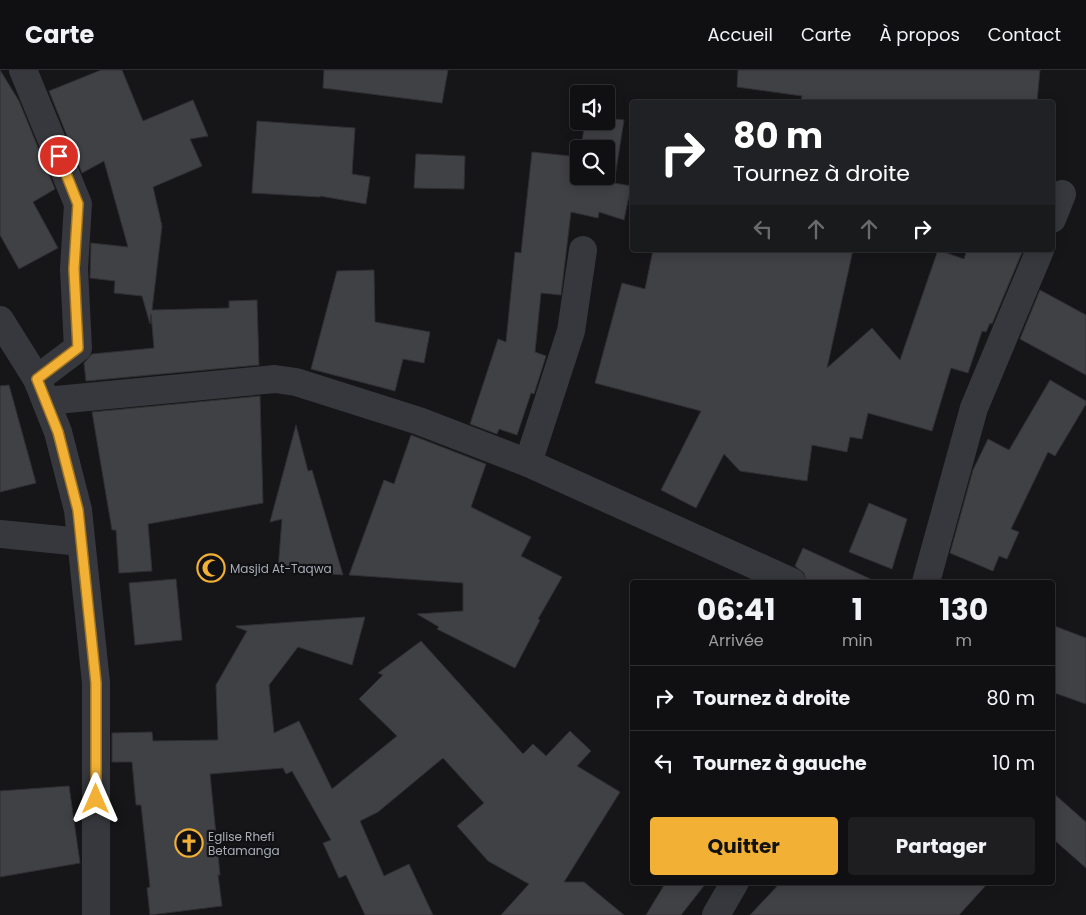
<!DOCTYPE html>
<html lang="fr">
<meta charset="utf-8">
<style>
:root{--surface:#101012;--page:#1e1e20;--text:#f1f3f6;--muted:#9c9d9f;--line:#303032;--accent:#f2b134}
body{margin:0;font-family:Poppins,sans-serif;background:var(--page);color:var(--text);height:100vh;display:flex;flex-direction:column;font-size:19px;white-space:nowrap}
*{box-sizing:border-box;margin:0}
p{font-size:16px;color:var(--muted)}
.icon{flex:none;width:28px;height:28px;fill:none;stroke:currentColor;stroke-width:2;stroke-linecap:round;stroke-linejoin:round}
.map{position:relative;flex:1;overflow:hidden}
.panel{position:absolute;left:630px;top:510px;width:425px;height:305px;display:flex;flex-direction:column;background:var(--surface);border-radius:5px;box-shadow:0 2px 12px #0003,0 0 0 1px var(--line)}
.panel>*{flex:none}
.guide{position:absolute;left:630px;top:30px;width:425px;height:152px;border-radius:5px;box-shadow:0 2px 12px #0003,0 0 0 1px var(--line);background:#202124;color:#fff;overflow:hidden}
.buttons{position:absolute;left:570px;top:15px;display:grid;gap:10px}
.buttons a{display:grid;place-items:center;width:45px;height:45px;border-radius:5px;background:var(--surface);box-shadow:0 2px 12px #0003,0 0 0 1px var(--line);font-size:25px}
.pin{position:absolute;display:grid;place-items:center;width:42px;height:42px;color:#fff;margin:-21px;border:2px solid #fff;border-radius:50%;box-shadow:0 1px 5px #0007}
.me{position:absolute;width:55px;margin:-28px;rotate:0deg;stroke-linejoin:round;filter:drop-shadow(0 0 4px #0008)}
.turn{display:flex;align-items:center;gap:18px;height:105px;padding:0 20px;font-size:22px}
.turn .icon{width:65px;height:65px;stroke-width:2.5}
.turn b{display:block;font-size:35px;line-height:42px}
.lanes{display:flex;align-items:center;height:48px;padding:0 20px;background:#0003;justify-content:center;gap:25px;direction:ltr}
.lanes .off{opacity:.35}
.eta{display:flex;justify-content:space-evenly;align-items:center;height:85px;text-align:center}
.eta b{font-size:30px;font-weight:700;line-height:35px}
.action{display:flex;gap:10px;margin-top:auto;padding:10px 20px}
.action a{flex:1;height:58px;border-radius:5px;background:var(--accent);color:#111;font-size:20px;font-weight:700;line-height:58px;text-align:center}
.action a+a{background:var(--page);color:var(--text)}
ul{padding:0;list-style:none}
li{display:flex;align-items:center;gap:15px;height:65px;padding:0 20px;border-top:1px solid var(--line)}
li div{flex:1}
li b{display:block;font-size:19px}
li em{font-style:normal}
header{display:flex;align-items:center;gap:30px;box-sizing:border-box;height:70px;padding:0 25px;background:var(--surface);border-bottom:1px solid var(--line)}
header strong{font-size:24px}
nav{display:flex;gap:28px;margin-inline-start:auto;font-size:18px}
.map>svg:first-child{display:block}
.building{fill:#404145;stroke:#303034}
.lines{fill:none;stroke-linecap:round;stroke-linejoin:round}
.minor{stroke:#37383d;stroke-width:28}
.route-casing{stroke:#9d7322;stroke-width:12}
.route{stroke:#f2b134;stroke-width:9}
.labels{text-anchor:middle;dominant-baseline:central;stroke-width:4.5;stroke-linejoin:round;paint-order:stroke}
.poi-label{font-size:12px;fill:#a8adb8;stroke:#111113;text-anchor:start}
</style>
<header>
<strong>Carte</strong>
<nav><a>Accueil</a><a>Carte</a><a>À propos</a><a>Contact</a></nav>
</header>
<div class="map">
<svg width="1086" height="845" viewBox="0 0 1086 845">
<rect width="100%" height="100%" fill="#161618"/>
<g class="building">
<polygon points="0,0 19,31 55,119 33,132 58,178 19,199 0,165"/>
<polygon points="101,0 122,0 143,51 193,30 208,66 190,69 202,96 153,117 162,156 152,240 229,238 229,231 257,230 259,295 86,311 84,293 92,284 154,278 151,244 150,254 142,226 114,223 115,211 90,208 91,173 128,177 104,91 82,103 49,21"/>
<polygon points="324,0 448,0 442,33 323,18"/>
<polygon points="738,0 1040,0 1037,32 801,32 802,26 737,17"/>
<polygon points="606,48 624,50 614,113 631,116 624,150 599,142 598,148 571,142 561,225 541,223 535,282 546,286 534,324 531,323 517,365 499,359 497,364 470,354 498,269 506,272 515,182 521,183 532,82 579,87 579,106 606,106 606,79 581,79 585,51 606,51"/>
<polygon points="257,51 355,58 352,104 370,107 366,134 320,126 320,127 252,123"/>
<polygon points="416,84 465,86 464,119 414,118"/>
<polygon points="653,180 853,180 827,298 872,258 900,290 938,180 964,189 967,180 1023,180 992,254 990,253 986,262 982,261 968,303 951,298 932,361 868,343 862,369 850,367 847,382 812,375 807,411 740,401 724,384 696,438 661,420 701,341 595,313 622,213 645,219"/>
<polygon points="374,200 375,252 430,262 424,293 403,289 395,321 311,299 337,201"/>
<polygon points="1040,220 1086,245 1086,305 1020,269"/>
<polygon points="1050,310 1086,331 1086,334 1055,386 1048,382 1011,459 1019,462 1007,489 999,486 993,501 950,483 973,400 988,369 1009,380"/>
<polygon points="9,315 36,413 0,422 0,316"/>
<polygon points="260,326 263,433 148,454 152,501 119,503 116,460 112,460 92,342"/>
<polygon points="296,355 308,401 312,400 343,505 278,500 282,449 270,452"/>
<polygon points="411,365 486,394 471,437 531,467 521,486 562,507 538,549 540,550 515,598 437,559 439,557 417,544 463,541 463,513 349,505 384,410 394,414"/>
<polygon points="869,433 907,449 892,499 849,482"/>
<polygon points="803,478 877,512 807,512 804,503 795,496"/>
<polygon points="176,509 182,570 135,575 129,513"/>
<polygon points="365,547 352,595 298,577 269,615 274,663 299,651 332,719 397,666 359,629 383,605 378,603 421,571 523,684 533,674 546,686 570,661 591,681 577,696 620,722 564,812 584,812 624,845 501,845 529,814 488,791 457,756 484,733 443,688 378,742 360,751 384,806 409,794 433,845 365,845 346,805 339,808 323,773 331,770 292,701 286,704 283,698 210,704 220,805 218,805 222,836 150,845 147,818 150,817 141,735 136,735 132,692 112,692 112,663 152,662 153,671 218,670 216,615 247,561 236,557 236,556"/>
<polygon points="1052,555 1086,568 1086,634 1052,622"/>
<polygon points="69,716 80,793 0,807 0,721"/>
<polygon points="1052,722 1086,752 1086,798 1052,768"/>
<polygon points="666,812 707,812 681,845 646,845"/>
<polygon points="781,812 989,812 959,845 750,845"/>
</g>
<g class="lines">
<g class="minor">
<polyline points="23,0 78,134 74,199 78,278 37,309"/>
<polyline points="1052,149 1062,124"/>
<polyline points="0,250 37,309 58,362 78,440 96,613 96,845"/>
<polyline points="46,331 275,309 296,312 419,351 528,393 792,512"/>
<polyline points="528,393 571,261 583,180"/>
<polyline points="0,464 81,472"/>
<polyline points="926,512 974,338 1040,180"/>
<polyline points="716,845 735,812"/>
</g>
</g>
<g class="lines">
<g class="route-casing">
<polyline id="route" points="59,86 78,134 74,199 78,278 37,309 58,362 78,440 96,613 96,729"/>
</g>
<use href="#route" class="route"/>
</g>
<defs>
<g id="mosque-ring" transform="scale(1.4375)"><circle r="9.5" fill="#111113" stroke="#f2b134" stroke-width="1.5"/><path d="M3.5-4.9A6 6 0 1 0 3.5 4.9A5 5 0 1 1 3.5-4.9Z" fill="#f2b134"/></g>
<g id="church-ring" transform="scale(1.4375)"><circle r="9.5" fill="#111113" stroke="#f2b134" stroke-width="1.5"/><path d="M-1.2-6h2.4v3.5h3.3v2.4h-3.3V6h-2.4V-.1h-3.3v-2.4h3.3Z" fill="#f2b134"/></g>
</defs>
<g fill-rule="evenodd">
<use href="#mosque-ring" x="211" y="498"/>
<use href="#church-ring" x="189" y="773"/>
</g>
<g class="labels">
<g class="poi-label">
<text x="230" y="498">Masjid At-Taqwa</text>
<text x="208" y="766">Eglise Rhefi<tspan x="208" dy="14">Betamanga</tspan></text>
</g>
</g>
</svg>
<div class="buttons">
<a><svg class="icon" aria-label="sound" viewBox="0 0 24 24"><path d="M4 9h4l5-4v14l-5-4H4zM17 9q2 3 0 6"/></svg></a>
<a><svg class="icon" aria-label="search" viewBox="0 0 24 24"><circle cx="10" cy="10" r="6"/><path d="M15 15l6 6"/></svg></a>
</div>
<div class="pin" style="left:59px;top:86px;background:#d93025"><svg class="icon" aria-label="arrive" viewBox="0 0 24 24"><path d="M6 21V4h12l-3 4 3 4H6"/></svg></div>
<svg class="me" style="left:96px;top:729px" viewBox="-20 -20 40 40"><path d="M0-17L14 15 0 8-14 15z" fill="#f2b134" stroke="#fff" stroke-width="4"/></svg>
<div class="guide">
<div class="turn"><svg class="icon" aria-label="right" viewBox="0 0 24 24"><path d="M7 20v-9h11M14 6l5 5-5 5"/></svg><div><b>80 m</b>Tournez à droite</div></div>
<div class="lanes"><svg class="icon off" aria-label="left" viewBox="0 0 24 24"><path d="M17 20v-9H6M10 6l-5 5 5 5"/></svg><svg class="icon off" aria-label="ahead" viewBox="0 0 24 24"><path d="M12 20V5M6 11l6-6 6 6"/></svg><svg class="icon off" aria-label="ahead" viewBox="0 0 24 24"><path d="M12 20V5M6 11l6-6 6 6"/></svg><svg class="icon" aria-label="right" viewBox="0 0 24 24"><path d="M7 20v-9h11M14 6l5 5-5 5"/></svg></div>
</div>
<section class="panel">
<div class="eta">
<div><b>06:41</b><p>Arrivée</p></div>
<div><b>1</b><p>min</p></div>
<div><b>130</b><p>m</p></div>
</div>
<ul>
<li><svg class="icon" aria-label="right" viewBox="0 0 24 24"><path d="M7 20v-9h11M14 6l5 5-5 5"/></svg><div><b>Tournez à droite</b></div><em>80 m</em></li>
<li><svg class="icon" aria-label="left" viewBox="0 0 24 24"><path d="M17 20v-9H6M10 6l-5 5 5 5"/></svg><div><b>Tournez à gauche</b></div><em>10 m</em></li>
</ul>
<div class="action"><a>Quitter</a><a>Partager</a></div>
</section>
</div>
